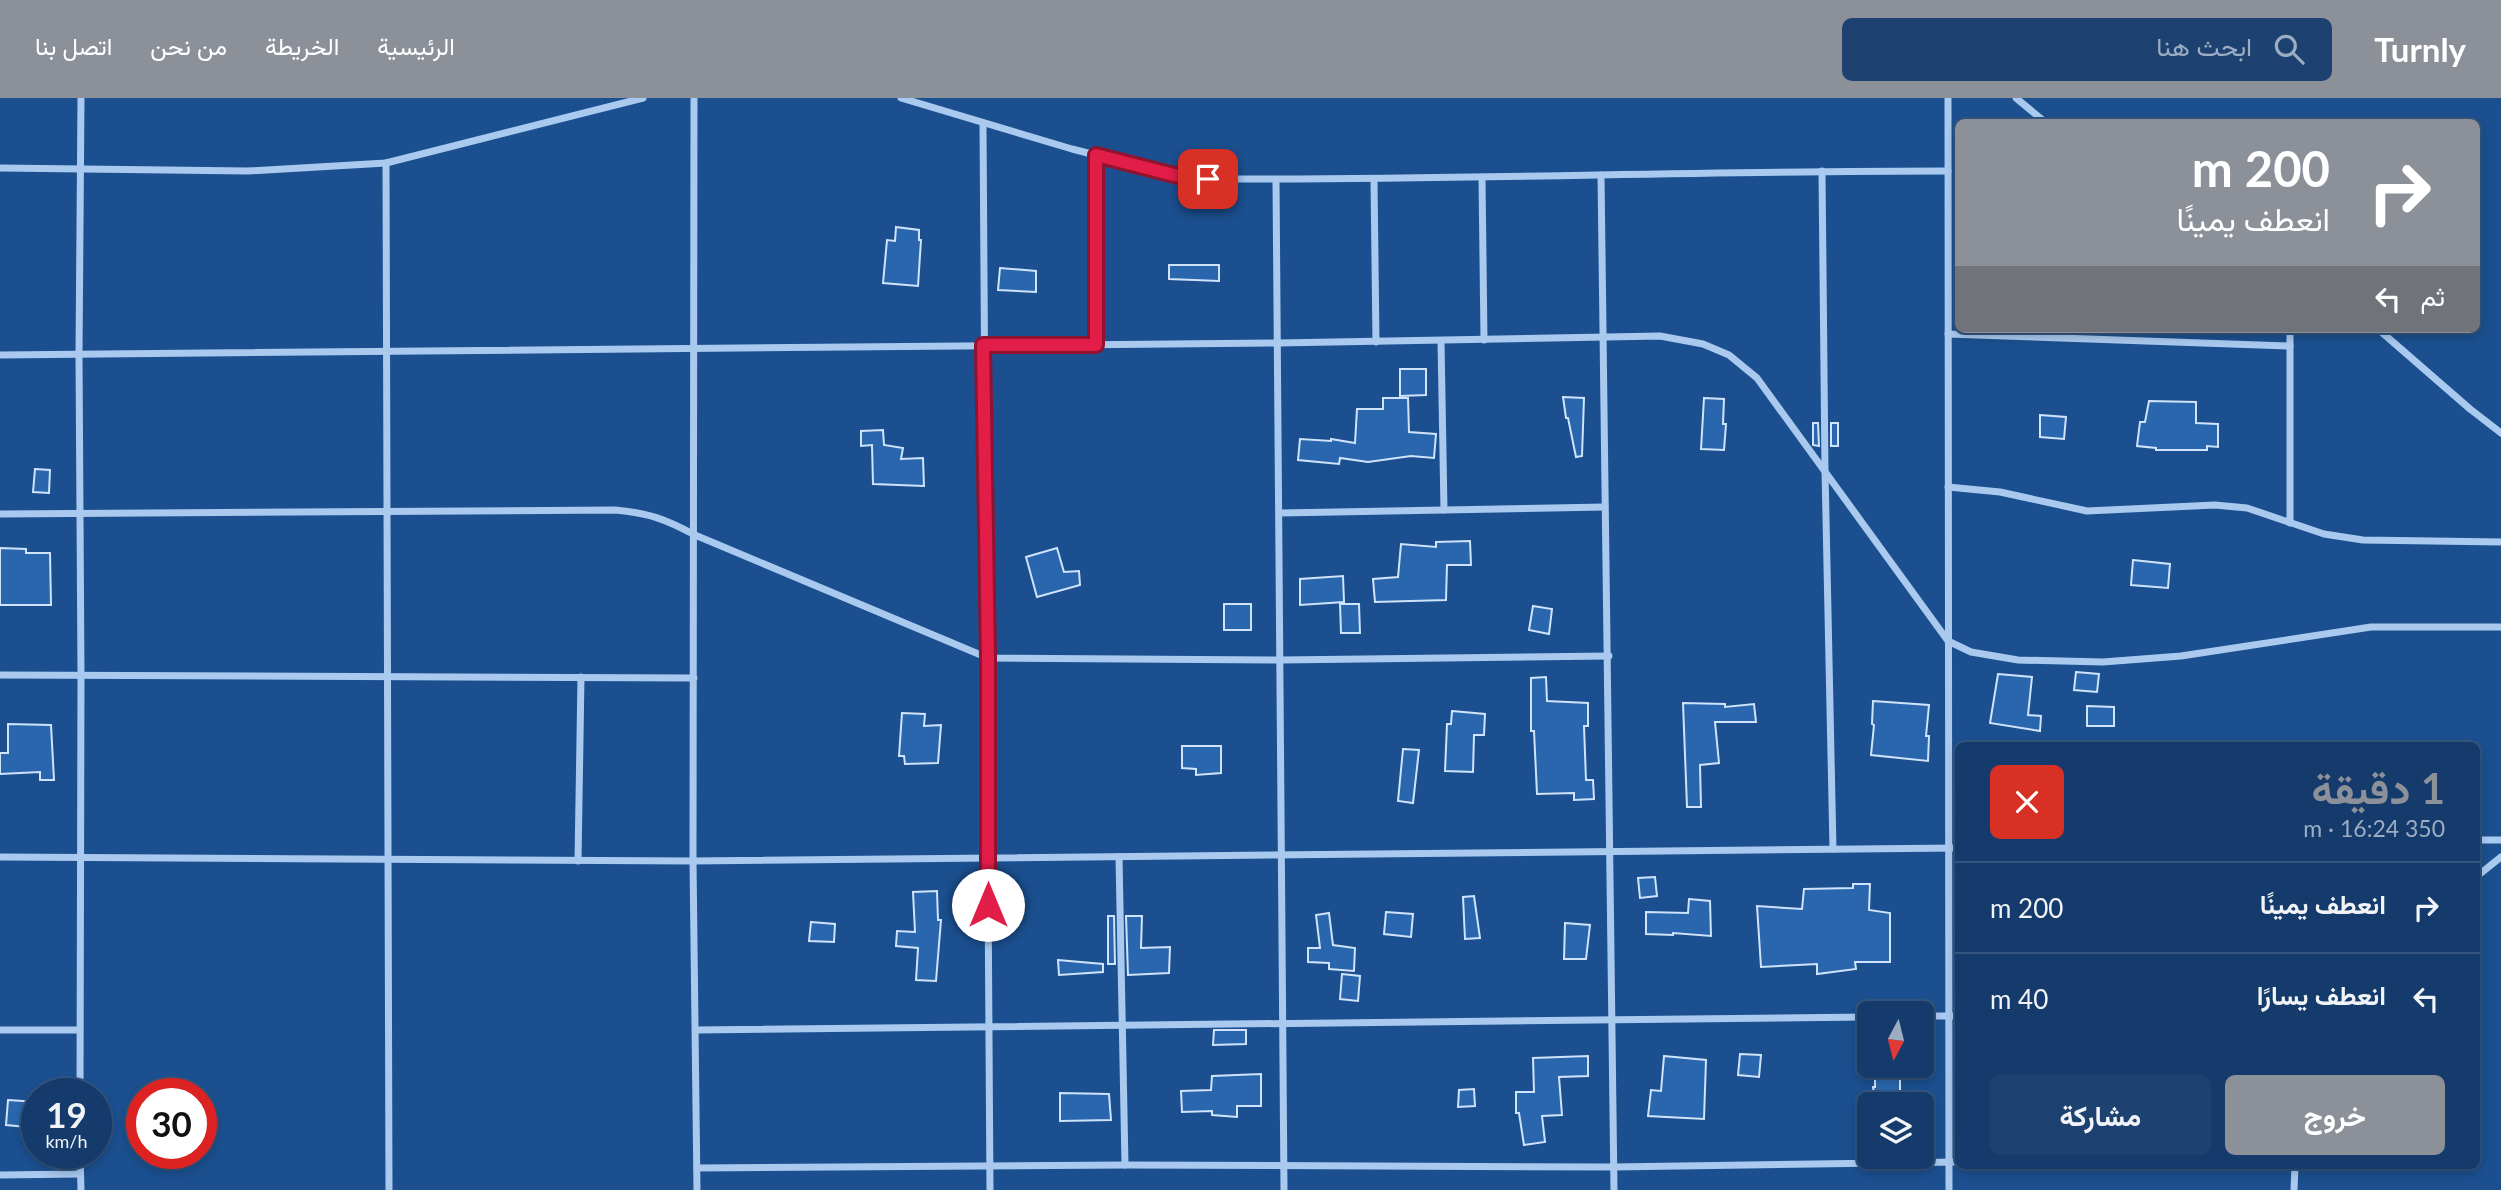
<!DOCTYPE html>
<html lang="ar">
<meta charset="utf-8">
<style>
:root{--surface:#143b6b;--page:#1d4271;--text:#f1f3f6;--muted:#9dadc1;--line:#33557e;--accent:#8c9099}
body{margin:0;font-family:Lato,Vazirmatn,sans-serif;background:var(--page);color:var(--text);direction:rtl;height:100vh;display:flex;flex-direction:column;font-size:26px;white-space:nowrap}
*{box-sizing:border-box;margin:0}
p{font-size:23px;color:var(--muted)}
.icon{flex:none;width:38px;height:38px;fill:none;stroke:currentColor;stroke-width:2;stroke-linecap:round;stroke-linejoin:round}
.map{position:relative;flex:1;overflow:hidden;direction:ltr}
.details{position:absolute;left:1955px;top:644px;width:525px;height:427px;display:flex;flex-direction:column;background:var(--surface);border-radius:10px;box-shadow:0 4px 10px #0003,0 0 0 2px var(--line);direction:rtl}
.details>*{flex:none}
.top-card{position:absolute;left:1955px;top:21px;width:525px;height:214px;border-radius:10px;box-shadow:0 4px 10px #0003,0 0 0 2px var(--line);direction:rtl;background:#8c9099;color:#fff;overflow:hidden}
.needle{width:46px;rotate:187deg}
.controls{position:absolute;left:1857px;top:903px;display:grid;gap:14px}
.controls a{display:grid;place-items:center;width:77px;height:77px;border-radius:10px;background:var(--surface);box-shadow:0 4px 10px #0003,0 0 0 2px var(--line);font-size:35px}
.speed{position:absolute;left:21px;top:980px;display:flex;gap:14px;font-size:35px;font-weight:700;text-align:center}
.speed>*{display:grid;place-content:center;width:91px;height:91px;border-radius:50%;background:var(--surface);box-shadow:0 4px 10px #0003,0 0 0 2px var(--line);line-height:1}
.speed small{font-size:18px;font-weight:400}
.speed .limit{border:10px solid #d22;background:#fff;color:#111}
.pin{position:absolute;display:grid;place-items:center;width:60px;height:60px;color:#fff;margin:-30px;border-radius:14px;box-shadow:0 4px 10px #0006}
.me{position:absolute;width:77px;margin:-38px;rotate:0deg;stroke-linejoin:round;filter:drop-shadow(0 0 5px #0008)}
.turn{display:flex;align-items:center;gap:24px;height:147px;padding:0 35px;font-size:32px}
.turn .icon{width:91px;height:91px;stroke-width:2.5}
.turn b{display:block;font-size:49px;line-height:60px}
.then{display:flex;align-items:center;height:66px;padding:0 35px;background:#0003;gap:14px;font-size:26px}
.round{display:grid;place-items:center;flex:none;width:74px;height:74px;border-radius:10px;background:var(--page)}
.head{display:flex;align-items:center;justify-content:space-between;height:119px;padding:0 35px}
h1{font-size:42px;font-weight:700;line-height:52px;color:var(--accent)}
.button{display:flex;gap:14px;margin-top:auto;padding:14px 35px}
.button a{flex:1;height:80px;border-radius:10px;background:var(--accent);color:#fff;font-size:28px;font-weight:700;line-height:80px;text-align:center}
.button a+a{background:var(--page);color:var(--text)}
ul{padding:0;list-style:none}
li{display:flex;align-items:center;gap:21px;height:91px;padding:0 35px;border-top:2px solid var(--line)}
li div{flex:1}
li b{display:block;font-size:26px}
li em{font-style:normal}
header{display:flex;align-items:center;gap:42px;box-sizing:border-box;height:98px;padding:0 35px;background:var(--accent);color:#fff}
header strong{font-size:33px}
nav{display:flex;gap:38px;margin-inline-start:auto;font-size:24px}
.search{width:490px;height:63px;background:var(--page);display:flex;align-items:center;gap:18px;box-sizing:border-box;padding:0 24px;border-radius:10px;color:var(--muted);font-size:26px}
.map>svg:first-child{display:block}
.building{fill:#2a66ad;stroke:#cfe3fa;stroke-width:2}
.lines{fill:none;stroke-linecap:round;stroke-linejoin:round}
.street{stroke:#a9c9ee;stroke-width:7}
.route-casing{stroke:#92132f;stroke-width:18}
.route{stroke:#e11d48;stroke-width:12}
</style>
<header>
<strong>Turnly</strong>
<div class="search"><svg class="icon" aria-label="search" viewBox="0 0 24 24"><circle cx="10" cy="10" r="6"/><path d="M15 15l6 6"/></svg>ابحث هنا</div>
<nav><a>الرئيسية</a><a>الخريطة</a><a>من نحن</a><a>اتصل بنا</a></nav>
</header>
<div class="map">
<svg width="2501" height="1092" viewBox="0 0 2501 1092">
<rect width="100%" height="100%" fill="#1b4f8f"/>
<g class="building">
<polygon points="896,129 919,132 919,142 921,142 918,188 883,185 887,142 895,143"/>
<polygon points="1169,167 1219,167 1219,183 1169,181"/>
<polygon points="1000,170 1036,173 1036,194 998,192"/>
<polygon points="1400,271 1426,271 1426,297 1400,298"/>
<polygon points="1563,299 1584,300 1582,358 1576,359 1568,320 1566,320"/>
<polygon points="1383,300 1408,300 1409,334 1436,336 1434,360 1411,358 1368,364 1340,360 1339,366 1298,362 1300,341 1331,343 1331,341 1355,345 1357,311 1383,311"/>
<polygon points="1704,300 1724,301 1723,326 1726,326 1724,352 1701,351"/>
<polygon points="2149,303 2196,304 2196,325 2218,326 2218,349 2207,348 2207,352 2156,352 2156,350 2137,348 2140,324 2145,324"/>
<polygon points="2040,317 2066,319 2064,341 2040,339"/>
<polygon points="1813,325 1818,325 1819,348 1813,347"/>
<rect x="1831" y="325" width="7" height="23"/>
<polygon points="883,332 884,347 903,350 901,361 923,360 924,388 873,386 872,347 861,348 861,333"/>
<polygon points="35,371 50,372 49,395 33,394"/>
<polygon points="1470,443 1471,467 1447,467 1446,502 1375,504 1373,481 1398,479 1401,446 1436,449 1436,444"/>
<polygon points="0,450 26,451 26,455 50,455 51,507 0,507"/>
<polygon points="1057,450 1064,474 1079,473 1080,487 1037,499 1026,459"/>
<polygon points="2133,462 2170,466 2168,490 2131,487"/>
<polygon points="1343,478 1344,504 1300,507 1300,481"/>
<rect x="1224" y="506" width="27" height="26"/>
<polygon points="1340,506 1359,506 1360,535 1341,535"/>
<polygon points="1533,508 1552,511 1549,536 1529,532"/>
<polygon points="2076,574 2099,576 2097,594 2074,592"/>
<polygon points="1998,576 2032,579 2028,617 2041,618 2040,633 1990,625"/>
<polygon points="1546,579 1547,603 1588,605 1588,628 1584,628 1586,682 1593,682 1594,701 1574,702 1574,695 1537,696 1534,633 1531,633 1531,580"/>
<polygon points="1873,603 1929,607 1926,638 1929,638 1928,663 1871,657 1874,627 1872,626"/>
<polygon points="1683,605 1725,606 1725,609 1754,606 1756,624 1715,624 1719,665 1700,667 1701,709 1687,709"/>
<polygon points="2087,608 2114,609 2114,628 2087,628"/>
<polygon points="1452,613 1485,616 1484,637 1474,637 1473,674 1445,673 1447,626 1451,626"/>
<polygon points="902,615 925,616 924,628 941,627 938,665 905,666 904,658 899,658"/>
<polygon points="8,626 51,627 54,682 40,682 40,674 0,676 0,655 8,655"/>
<polygon points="1182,648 1221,648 1221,675 1196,677 1196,671 1182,670"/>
<polygon points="1403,651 1419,652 1413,705 1398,703"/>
<polygon points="1655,779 1657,798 1640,800 1638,780"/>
<polygon points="1853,786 1870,786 1869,812 1890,815 1890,864 1855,864 1856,871 1817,876 1817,866 1761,869 1757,808 1802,811 1804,791 1853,790"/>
<polygon points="937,793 938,822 941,822 936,883 916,882 918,850 896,848 897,833 915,834 913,794"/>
<polygon points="1474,798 1480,840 1465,841 1463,799"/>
<polygon points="1689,801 1710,803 1711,838 1673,835 1673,837 1646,836 1646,814 1688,815"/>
<polygon points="1386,814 1413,816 1411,839 1384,836"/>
<polygon points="1329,815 1333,847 1355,850 1354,873 1329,871 1329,865 1308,864 1308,850 1320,850 1316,817"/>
<polygon points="1108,818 1114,818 1115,866 1108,866"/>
<polygon points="1126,818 1142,818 1141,850 1170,849 1169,875 1128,877"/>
<polygon points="811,824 835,826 834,844 809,843"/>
<polygon points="1565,825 1590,827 1586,861 1564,861"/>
<polygon points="1058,862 1103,866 1103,874 1059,877"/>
<polygon points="1342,876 1360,878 1358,903 1340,901"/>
<polygon points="1214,932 1246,932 1246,946 1213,947"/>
<polygon points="1740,956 1761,957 1759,979 1738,977"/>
<polygon points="1588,958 1588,978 1559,979 1562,1017 1542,1018 1545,1044 1524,1047 1519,1015 1516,1015 1516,994 1534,994 1533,960"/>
<polygon points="1664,958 1706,962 1704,1021 1648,1018 1651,992 1661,993"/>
<polygon points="1875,968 1900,968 1900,1000 1875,1003 1873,989 1875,989"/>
<polygon points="1261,976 1261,1008 1237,1008 1237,1019 1212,1017 1212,1013 1182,1014 1181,993 1211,992 1212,978"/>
<polygon points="1474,991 1475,1008 1458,1009 1459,992"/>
<polygon points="1060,995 1109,996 1111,1022 1060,1023"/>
<polygon points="8,1002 37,1004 37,1030 6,1027"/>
</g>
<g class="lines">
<g class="street">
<polyline points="694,0 693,763 697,1092"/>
<path d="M 901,0 L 1072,51 L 1178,78 L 1208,81 C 1455,82 1701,73 1948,73"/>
<polyline points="1948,0 1949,1092"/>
<polyline points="2016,0 2045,24"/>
<polyline points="983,25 990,1092"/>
<polyline points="1096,57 1096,247"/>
<polyline points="386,65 389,1092"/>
<polyline points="0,70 248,73 386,65 643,0"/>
<polyline points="1822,73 1825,373 1833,751"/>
<polyline points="1601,77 1614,1092"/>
<polyline points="1482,80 1484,242"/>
<polyline points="1276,82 1284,1092"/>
<polyline points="1374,82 1376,244"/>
<polyline points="2378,231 2470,311 2501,335"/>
<polyline points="1948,236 2290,248"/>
<polyline points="1441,243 1444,412"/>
<polyline points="0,257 1278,245 1660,238 1703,246 1729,257 1757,280 1948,543 1971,554 2018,562 2103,564 2181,558 2371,529 2501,529"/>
<polyline points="1948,389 2000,394 2087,413 2215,407 2247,410 2324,436 2363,442 2501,444"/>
<polyline points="1280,415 1605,409"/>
<path d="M 0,416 L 615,412 C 649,415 665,421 695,437 L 988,560 L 1281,562 L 1609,558"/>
<polyline points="2290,425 2290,231"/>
<polyline points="0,577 694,580"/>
<polyline points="2476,742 2501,742"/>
<polyline points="0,759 693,763 1958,750"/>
<polyline points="1119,759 1125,1067"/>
<polyline points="578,763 581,579"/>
<polyline points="2476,779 2501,759"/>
<polyline points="1922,918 1958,918"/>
<polyline points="0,932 79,932"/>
<polyline points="696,932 1869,919"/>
<polyline points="80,996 81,578 79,256 81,0"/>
<polyline points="80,1055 81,1092"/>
<polyline points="697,1070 1125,1067 1613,1069 1958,1064"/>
<polyline points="0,1077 80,1076"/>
<polyline points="2294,1092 2295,1068"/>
</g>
</g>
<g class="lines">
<g class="route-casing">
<polyline id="route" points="988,807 988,560 983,247 1096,247 1096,57 1178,78 1208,81"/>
</g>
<use href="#route" class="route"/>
</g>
</svg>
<div class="controls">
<a><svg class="needle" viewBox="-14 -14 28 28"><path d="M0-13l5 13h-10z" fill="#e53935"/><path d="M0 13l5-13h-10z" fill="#9dadc1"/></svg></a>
<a><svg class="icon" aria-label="layers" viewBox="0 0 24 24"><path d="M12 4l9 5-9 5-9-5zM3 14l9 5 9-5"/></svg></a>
</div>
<div class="speed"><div>19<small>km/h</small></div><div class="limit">30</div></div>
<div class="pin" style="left:1208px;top:81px;background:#d93025"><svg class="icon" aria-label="arrive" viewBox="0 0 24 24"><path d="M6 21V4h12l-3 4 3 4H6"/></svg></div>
<svg class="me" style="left:988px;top:807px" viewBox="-20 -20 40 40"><circle r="19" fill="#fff"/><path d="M0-13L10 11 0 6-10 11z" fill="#e11d48"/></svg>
<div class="top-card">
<div class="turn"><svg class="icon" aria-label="right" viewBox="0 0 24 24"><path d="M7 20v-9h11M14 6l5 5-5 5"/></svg><div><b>200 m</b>انعطف يمينًا</div></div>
<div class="then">ثم<svg class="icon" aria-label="left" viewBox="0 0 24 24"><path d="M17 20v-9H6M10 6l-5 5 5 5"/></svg></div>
</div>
<section class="details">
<div class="head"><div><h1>1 دقيقة</h1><p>350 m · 16:24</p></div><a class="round" style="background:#d93025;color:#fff"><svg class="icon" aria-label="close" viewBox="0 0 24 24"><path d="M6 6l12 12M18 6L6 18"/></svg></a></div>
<ul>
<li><svg class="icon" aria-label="right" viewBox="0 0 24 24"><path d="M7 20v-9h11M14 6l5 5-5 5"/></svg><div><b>انعطف يمينًا</b></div><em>200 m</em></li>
<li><svg class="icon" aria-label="left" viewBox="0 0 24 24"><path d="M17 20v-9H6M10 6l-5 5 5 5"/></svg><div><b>انعطف يسارًا</b></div><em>40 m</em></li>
</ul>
<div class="button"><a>خروج</a><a>مشاركة</a></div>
</section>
</div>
